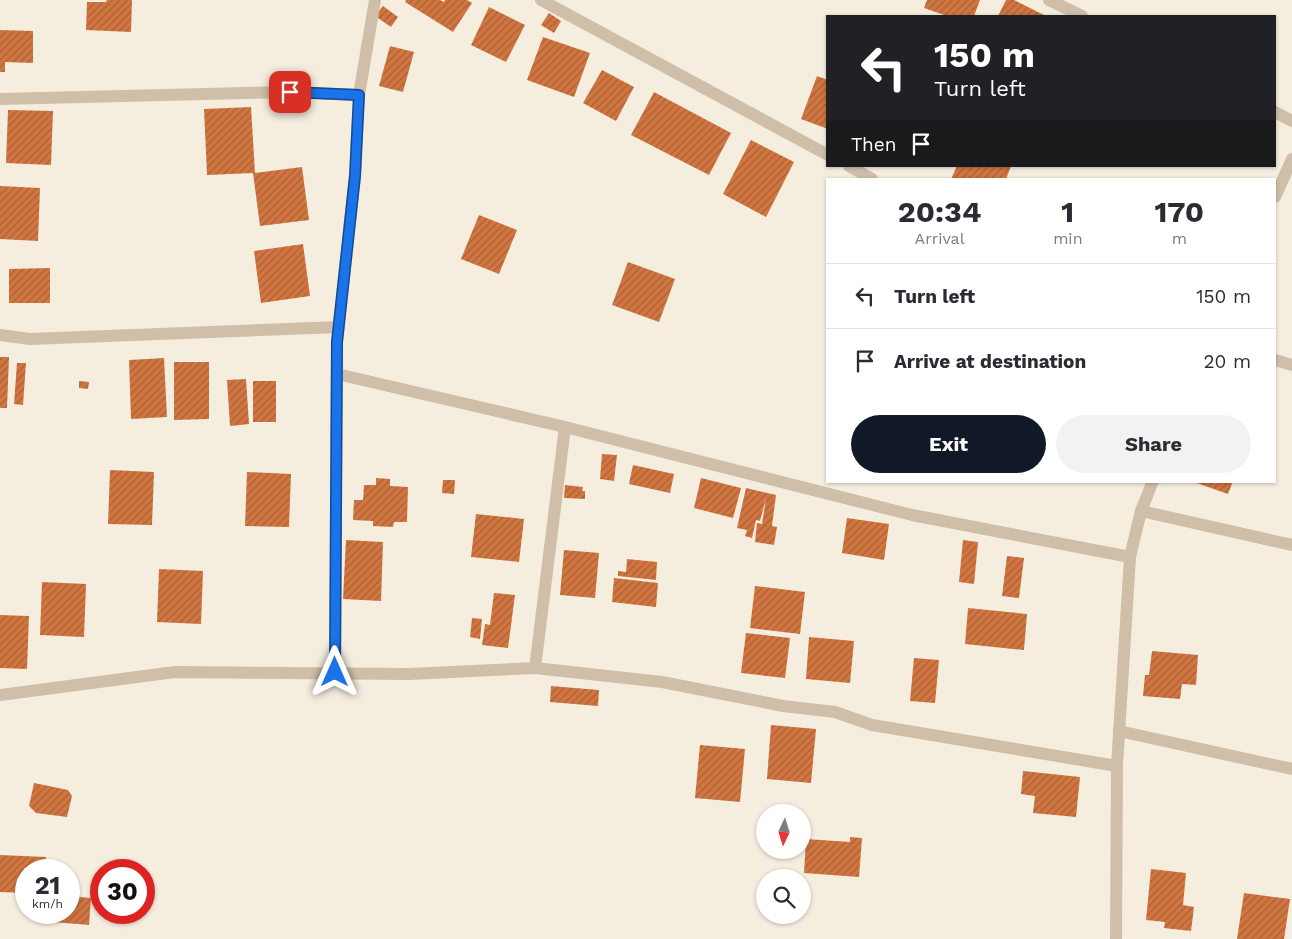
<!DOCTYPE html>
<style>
:root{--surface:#fff;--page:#f2f2f3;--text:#2b2b33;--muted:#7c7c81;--line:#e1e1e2;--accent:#111827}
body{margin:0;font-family:"Work Sans",sans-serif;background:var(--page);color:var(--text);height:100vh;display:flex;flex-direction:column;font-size:19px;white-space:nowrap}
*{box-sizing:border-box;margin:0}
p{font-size:16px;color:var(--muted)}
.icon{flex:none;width:28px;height:28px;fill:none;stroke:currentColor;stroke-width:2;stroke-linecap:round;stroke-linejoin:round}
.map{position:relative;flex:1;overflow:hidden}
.drawer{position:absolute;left:826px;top:178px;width:450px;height:305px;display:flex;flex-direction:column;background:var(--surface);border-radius:0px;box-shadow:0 1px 4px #0004}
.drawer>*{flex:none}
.guide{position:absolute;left:826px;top:15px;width:450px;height:152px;border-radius:0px;box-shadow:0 1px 4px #0004;background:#202124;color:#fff;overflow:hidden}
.needle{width:32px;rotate:184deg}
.buttons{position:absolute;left:756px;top:804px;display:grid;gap:10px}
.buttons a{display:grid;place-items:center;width:55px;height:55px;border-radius:50%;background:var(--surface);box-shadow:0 1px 4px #0004;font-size:25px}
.speed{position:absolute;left:15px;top:859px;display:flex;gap:10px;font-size:25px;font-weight:700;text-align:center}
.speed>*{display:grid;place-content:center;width:65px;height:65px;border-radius:50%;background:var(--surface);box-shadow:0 1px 4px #0004;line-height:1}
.speed small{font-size:12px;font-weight:400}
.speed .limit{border:8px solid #d22;background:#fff;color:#111}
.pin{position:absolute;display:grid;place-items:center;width:42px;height:42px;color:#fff;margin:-21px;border-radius:10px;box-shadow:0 2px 8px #0006}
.me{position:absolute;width:55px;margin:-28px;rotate:0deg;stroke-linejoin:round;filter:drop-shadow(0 0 4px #0008)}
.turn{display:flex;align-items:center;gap:18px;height:105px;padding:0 25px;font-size:22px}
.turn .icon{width:65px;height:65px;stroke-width:2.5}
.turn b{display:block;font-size:35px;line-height:42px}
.then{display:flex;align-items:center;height:48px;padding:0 25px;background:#0003;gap:10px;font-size:19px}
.eta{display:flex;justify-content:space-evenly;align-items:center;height:85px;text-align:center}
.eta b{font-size:30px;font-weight:700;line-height:35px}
.action{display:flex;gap:10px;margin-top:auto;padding:10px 25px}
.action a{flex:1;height:58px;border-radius:30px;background:var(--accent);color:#fff;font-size:20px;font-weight:700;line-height:58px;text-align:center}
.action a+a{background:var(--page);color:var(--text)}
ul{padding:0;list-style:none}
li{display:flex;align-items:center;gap:15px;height:65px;padding:0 25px;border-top:1px solid var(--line)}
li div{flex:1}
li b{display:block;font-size:19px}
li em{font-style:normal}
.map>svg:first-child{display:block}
.building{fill:url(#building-hatch)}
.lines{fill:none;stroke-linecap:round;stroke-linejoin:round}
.minor{stroke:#cfbfa9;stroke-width:12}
.tertiary{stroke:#cfbfa9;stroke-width:12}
.route-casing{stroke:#114b97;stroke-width:12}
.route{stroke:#1a73e8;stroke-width:9}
</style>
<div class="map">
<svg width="1292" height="939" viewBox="0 0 1292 939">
<defs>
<pattern id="building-hatch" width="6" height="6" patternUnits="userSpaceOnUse" patternTransform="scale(1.25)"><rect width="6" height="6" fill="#d17641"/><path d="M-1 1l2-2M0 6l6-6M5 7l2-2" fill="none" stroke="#ab6137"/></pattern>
</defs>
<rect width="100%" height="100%" fill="#f5eedf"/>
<g class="building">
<polygon points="107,0 132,0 131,32 86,30 87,2 106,2"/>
<polygon points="406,0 440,0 444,2 445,0 467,0 472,3 453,32 405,2"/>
<polygon points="927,0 980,0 974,16 947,16 924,8"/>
<polygon points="1006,0 1014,0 1046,16 998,16"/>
<polygon points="383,6 398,17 391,27 375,16"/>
<polygon points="489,7 525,25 506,62 471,45"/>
<polygon points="549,13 561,21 554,33 541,25"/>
<polygon points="0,30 33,31 33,63 5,62 5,72 0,72"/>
<polygon points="543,37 590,53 574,97 527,80"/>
<polygon points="390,46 414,52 403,92 379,86"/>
<polygon points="602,70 634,87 616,121 583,103"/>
<polygon points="817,76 828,80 828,129 801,119"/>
<polygon points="654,92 731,133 709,175 631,135"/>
<polygon points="251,107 255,173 302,167 309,220 260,226 253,173 207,175 204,109"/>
<polygon points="8,110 53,111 51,165 6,163"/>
<polygon points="751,140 794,162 766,217 723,194"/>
<polygon points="957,166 1011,166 1006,179 951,179"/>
<polygon points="0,186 40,188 38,241 0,239"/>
<polygon points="479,215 517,230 499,274 461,259"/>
<polygon points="303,244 310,296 261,303 254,251"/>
<polygon points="628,262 675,279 659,322 612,305"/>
<polygon points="50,268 50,303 9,303 9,269"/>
<polygon points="0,357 9,357 7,408 0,408"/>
<polygon points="164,358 167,417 131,419 129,360"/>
<polygon points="174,362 209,362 209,419 174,420"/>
<polygon points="17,363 26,363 23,405 14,404"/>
<polygon points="246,379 249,424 230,426 227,380"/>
<polygon points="79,381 89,382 88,389 79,388"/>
<rect x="253" y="381" width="23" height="41"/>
<polygon points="602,454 617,455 614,481 600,479"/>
<polygon points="633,465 674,474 670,493 629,484"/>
<polygon points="110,470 154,472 152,525 108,524"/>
<polygon points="247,472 291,474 289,527 245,526"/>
<polygon points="376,478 390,479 390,486 408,487 407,522 394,522 393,527 373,526 373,521 353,520 354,500 363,500 364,485 376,485"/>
<polygon points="701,478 741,488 733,518 694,508"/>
<polygon points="443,480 455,480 454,494 442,493"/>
<polygon points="1191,481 1233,481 1228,494"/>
<polygon points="565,485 583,487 582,491 585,491 585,499 564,498"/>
<polygon points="746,488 776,495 772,526 777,527 774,545 755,542 757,523 762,524 766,498 760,521 756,520 752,538 745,536 747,530 737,528"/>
<polygon points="476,514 524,519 519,562 471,557"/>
<polygon points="847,518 889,524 884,560 842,553"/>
<polygon points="346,540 383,542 381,601 343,599"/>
<polygon points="963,540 978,542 974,584 959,582"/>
<polygon points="564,550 599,553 595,598 560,595"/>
<polygon points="1007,556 1024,558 1019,598 1002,596"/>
<polygon points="627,559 657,562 656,580 618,576 618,571 626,572"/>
<polygon points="159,569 203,571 201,624 157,622"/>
<polygon points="614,578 658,583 656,607 612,602"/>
<polygon points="42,582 86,584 84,637 40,635"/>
<polygon points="755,586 805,592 800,634 750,628"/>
<polygon points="494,593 515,595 508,648 482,645 485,624 490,625"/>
<polygon points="968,608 1027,614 1024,650 965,644"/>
<polygon points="0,615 29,616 27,669 0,668"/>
<polygon points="472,618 482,619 480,639 470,637"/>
<polygon points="746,633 790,638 785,678 741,673"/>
<polygon points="809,637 854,641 850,683 806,679"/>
<polygon points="1152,651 1198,655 1196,685 1182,684 1180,699 1143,696 1145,675 1149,675"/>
<polygon points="914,658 939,660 935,703 910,701"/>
<polygon points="551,686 599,690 598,706 550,702"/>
<polygon points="771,725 816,729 811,783 767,779"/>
<polygon points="700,745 745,749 740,802 695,798"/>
<polygon points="1023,771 1080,777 1076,817 1033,813 1035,796 1021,794"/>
<polygon points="34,783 68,790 72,796 67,817 36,813 29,806"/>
<polygon points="850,837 862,838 859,877 804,873 806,839 850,842"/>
<polygon points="0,855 46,857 45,870 26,870 26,893 0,892"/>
<polygon points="1151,869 1186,873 1183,905 1194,907 1191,931 1164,928 1165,922 1146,920"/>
<polygon points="1244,893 1290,899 1284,939 1237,939"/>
<polygon points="69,896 91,898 89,925 53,922 53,912 69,912"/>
</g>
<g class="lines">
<g class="minor">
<polyline points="541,0 828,155"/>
<polyline points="1049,0 1082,16"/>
<polyline points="359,95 375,0"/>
<polyline points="0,99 290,92 359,95 355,176 337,342 335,672"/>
<polyline points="1275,112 1292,121"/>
<polyline points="849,166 872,179"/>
<polyline points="0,335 30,339 339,327"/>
<polyline points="1275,360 1292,365"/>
<polyline points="337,374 565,427 912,515 1130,557"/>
<polyline points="1141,511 1292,545"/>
<polyline points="535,668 565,427"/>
<polyline points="0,695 175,672 409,674 535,668 662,682 783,706 835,712 872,725 1117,766"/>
<polyline points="1119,731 1292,769"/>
</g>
<g class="tertiary">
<polyline points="1275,197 1292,159"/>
<polyline points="1116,939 1117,766 1130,557 1141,511 1153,481"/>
</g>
</g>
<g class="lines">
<g class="route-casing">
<polyline id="route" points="290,92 359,95 355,176 337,342 335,672"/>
</g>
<use href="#route" class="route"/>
</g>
</svg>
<div class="buttons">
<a><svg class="needle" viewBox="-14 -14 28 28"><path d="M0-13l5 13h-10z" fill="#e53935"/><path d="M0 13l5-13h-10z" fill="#7c7c81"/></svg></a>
<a><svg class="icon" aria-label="search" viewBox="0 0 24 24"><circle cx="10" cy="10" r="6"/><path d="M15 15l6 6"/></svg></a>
</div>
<div class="speed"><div>21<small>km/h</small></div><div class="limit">30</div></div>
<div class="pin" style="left:290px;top:92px;background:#d93025"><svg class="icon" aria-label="arrive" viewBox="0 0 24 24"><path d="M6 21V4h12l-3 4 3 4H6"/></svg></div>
<svg class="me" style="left:335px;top:672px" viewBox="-20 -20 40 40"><path d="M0-17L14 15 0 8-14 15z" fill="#1a73e8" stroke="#fff" stroke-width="4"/></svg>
<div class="guide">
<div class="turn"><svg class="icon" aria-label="left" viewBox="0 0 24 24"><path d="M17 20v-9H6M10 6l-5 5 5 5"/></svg><div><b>150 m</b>Turn left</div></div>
<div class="then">Then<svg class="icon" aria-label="arrive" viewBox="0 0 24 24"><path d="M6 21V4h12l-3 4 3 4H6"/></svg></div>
</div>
<section class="drawer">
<div class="eta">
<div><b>20:34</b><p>Arrival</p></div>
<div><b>1</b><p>min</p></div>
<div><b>170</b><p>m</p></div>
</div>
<ul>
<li><svg class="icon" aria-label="left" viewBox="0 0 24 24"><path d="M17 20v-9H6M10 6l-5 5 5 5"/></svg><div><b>Turn left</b></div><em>150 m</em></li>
<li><svg class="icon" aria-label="arrive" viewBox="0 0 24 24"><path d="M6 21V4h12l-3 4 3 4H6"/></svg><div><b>Arrive at destination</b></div><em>20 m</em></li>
</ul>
<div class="action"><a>Exit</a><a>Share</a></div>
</section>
</div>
